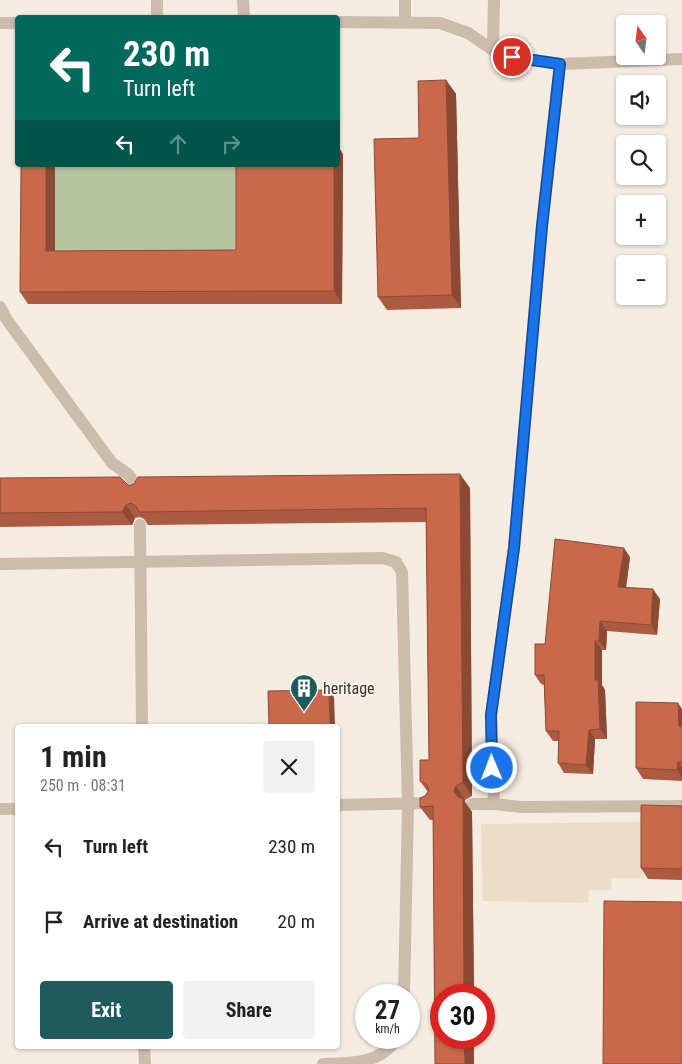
<!DOCTYPE html>
<meta charset="utf-8">
<style>
:root{--surface:#fff;--page:#f2f2f2;--text:#222;--muted:#767676;--accent:#1f5a5e}
body{margin:0;font-family:"Roboto Condensed",sans-serif;background:var(--page);color:var(--text);height:100vh;display:flex;flex-direction:column;font-size:19px;white-space:nowrap}
*{box-sizing:border-box;margin:0}
p{font-size:16px;color:var(--muted)}
.icon{flex:none;width:28px;height:28px;fill:none;stroke:currentColor;stroke-width:2;stroke-linecap:round;stroke-linejoin:round}
.map{position:relative;flex:1;overflow:hidden}
.sheet{position:absolute;left:15px;top:724px;width:325px;height:325px;display:flex;flex-direction:column;background:var(--surface);border-radius:5px;box-shadow:0 1px 4px #0004}
.sheet>*{flex:none}
.banner{position:absolute;left:15px;top:15px;width:325px;height:152px;border-radius:5px;box-shadow:0 1px 4px #0004;background:#00695c;color:#fff;overflow:hidden}
.needle{width:32px;rotate:346deg}
.tools{position:absolute;left:616px;top:15px;display:grid;gap:10px}
.tools a{display:grid;place-items:center;width:50px;height:50px;border-radius:5px;background:var(--surface);box-shadow:0 1px 4px #0004;font-size:25px}
.speed{position:absolute;left:355px;top:984px;display:flex;gap:10px;font-size:25px;font-weight:700;text-align:center}
.speed>*{display:grid;place-content:center;width:65px;height:65px;border-radius:50%;background:var(--surface);box-shadow:0 1px 4px #0004;line-height:1}
.speed small{font-size:12px;font-weight:400}
.speed .limit{border:8px solid #d22;background:#fff;color:#111}
.pin{position:absolute;display:grid;place-items:center;width:42px;height:42px;color:#fff;margin:-21px;border:2px solid #fff;border-radius:50%;box-shadow:0 1px 5px #0007}
.me{position:absolute;width:55px;margin:-28px;rotate:359deg;stroke-linejoin:round;filter:drop-shadow(0 0 4px #0008)}
.turn{display:flex;align-items:center;gap:18px;height:105px;padding:0 25px;font-size:22px}
.turn .icon{width:65px;height:65px;stroke-width:2.5}
.turn b{display:block;font-size:35px;line-height:42px}
.lanes{display:flex;align-items:center;height:48px;padding:0 25px;background:#0003;justify-content:center;gap:25px;direction:ltr}
.lanes .off{opacity:.35}
.round{display:grid;place-items:center;flex:none;width:52px;height:52px;border-radius:5px;background:var(--page)}
.headline{display:flex;align-items:center;justify-content:space-between;height:85px;padding:0 25px}
h1{font-size:30px;font-weight:700;line-height:38px}
.action{display:flex;gap:10px;margin-top:auto;padding:10px 25px}
.action a{flex:1;height:58px;border-radius:5px;background:var(--accent);color:#fff;font-size:20px;font-weight:700;line-height:58px;text-align:center}
.action a+a{background:var(--page);color:var(--text)}
ul{padding:0;list-style:none}
li{display:flex;align-items:center;gap:15px;height:75px;padding:0 25px}
li div{flex:1}
li b{display:block;font-size:19px}
li em{font-style:normal}
.map>svg:first-child{display:block}
.green{fill:#b8c4a0}
.plaza{fill:#ecdcc8}
.lines{fill:none;stroke-linecap:round;stroke-linejoin:round}
.lane{stroke:#cdbbac;stroke-width:12}
.street{stroke:#cdbbac;stroke-width:12}
.wall{fill:#ac5a40}
.shaded-wall{fill:#8c4a34}
.building{fill:#c8694b;stroke:#8c4a34}
.route-casing{stroke:#114b97;stroke-width:12}
.route{stroke:#1a73e8;stroke-width:9}
.labels{text-anchor:middle;dominant-baseline:central;stroke-width:4;stroke-linejoin:round;paint-order:stroke}
.poi-label{font-size:16px;fill:#3b302b;stroke:#fbf5ee;text-anchor:start}
</style>
<div class="map">
<svg width="682" height="1064" viewBox="0 0 682 1064">
<rect width="100%" height="100%" fill="#f4ebe1"/>
<polygon class="green" points="55,165 244,165 245,262 55,264"/>
<polygon class="plaza" points="644,822 643,878 612,878 611,890 589,890 588,903 483,901 481,824"/>
<g class="lines">
<g class="lane">
<polyline points="0,307 7,320 112,463 129,475 139,491"/>
<polyline points="140,525 142,726"/>
<polyline points="0,564 383,558 396,562 402,572 408,805 404,995"/>
<polyline points="472,804 494,804"/>
<polyline points="338,805 430,803"/>
<polyline points="0,809 18,809"/>
<polyline points="144,1046 145,1064"/>
<path d="M 323,1064 C 353,1063 381,1064 397,1038"/>
</g>
<g class="street">
<polyline points="157,0 157,18"/>
<polyline points="243,0 244,18"/>
<polyline points="405,0 405,21"/>
<polyline points="338,22 440,23 468,33 493,50 512,57 560,64 682,59"/>
<polyline points="0,23 18,23"/>
<polyline points="493,50 494,0"/>
<polyline points="560,64 542,226 514,548 491,715 494,804 521,807 682,806"/>
</g>
</g>
<g class="wall">
<polygon points="446,80 456,94 461,308 387,310 378,297 419,138"/>
<polygon points="343,154 342,304 28,304 20,292 55,251 236,250"/>
<polygon points="0,478 129,486 470,488 472,796 465,800 465,802 472,812 474,995 441,995 474,1038 474,1064 435,1064 433,820 430,820 420,807 428,792 420,781 429,760 426,522 148,525 144,519 140,517 135,518 132,525 0,527"/>
<polygon points="630,557 626,587 660,599 657,635 607,631 606,650 602,650 602,685 605,690 607,739 595,739 593,774 564,773 558,763 559,741 553,741 546,731 544,685 541,684 535,675 545,644"/>
<polygon points="682,709 682,781 643,779 636,768"/>
<polygon points="682,806 682,880 648,879 641,868"/>
</g>
<g class="shaded-wall">
<polygon points="446,80 456,94 461,308 452,295"/>
<polygon points="338,146 343,154 342,304 334,291 334,165 338,165"/>
<polygon points="46,165 55,165 55,264 46,251"/>
<polygon points="460,474 470,488 472,796 463,782"/>
<polygon points="126,505 135,518 132,525 122,512"/>
<polygon points="624,548 630,557 625,596 618,587"/>
<polygon points="653,589 660,599 657,635 651,625"/>
<polygon points="600,621 607,631 606,650 599,641"/>
<polygon points="595,641 602,650 602,685 605,690 607,739 600,729 595,680"/>
<polygon points="329,690 334,697 335,726 330,726"/>
<polygon points="678,703 682,709 682,730 679,726"/>
<polygon points="589,730 595,739 593,774 586,765"/>
<polygon points="678,762 682,768 682,777 677,770"/>
<polygon points="456,786 465,800 465,802 472,812 474,995 464,995 454,791"/>
<polygon points="464,1038 474,1038 474,1064 465,1064"/>
</g>
<g class="building">
<polygon points="446,80 452,295 378,297 374,139 419,138 418,81"/>
<polygon points="21,165 46,165 46,251 236,250 236,165 334,165 334,291 20,292"/>
<polygon points="460,474 463,782 456,786 454,791 458,797 463,799 464,995 441,995 441,1038 464,1038 465,1064 435,1064 433,806 420,807 420,798 425,796 429,790 427,785 420,781 420,760 429,760 426,508 139,512 137,507 131,503 126,505 122,512 0,513 0,478 120,477 129,486 134,484 138,477"/>
<polygon points="555,539 624,548 618,587 653,589 651,625 600,621 599,641 595,641 595,680 598,680 600,729 589,730 586,765 558,763 559,731 546,731 544,675 535,675 535,644 545,644"/>
<polygon points="329,690 330,726 269,726 268,691"/>
<polygon points="636,702 678,703 679,726 682,727 682,762 678,762 677,770 636,768"/>
<polygon points="641,805 682,806 682,869 641,868"/>
<polygon points="604,901 682,902 682,1064 603,1064"/>
</g>
<g class="lines">
<g class="route-casing">
<polyline id="route" points="492,768 491,715 514,548 542,226 560,64 512,57"/>
</g>
<use href="#route" class="route"/>
</g>
<defs>
<g id="building-pin" transform="scale(1.4375)"><path d="M0 17L-7.5 6A9.5 9.5 0 1 1 7.5 6Z" fill="#1f5a5e" stroke="#fbf5ee"/><path d="M-4-6H4V6H1V3H-1V6H-4ZM-2.5-4.3h1.7v1.8h-1.7ZM.8-4.3h1.7v1.8H.8ZM-2.5-1h1.7V.8h-1.7ZM.8-1h1.7V.8H.8Z" fill="#fff"/></g>
</defs>
<g fill-rule="evenodd">
<use href="#building-pin" x="304" y="688"/>
</g>
<g class="labels">
<g class="poi-label">
<text x="323" y="688">heritage</text>
</g>
</g>
</svg>
<div class="tools">
<a><svg class="needle" viewBox="-14 -14 28 28"><path d="M0-13l5 13h-10z" fill="#e53935"/><path d="M0 13l5-13h-10z" fill="#767676"/></svg></a>
<a><svg class="icon" aria-label="sound" viewBox="0 0 24 24"><path d="M4 9h4l5-4v14l-5-4H4zM17 9q2 3 0 6"/></svg></a>
<a><svg class="icon" aria-label="search" viewBox="0 0 24 24"><circle cx="10" cy="10" r="6"/><path d="M15 15l6 6"/></svg></a>
<a>+</a>
<a>−</a>
</div>
<div class="speed"><div>27<small>km/h</small></div><div class="limit">30</div></div>
<div class="pin" style="left:512px;top:57px;background:#d93025"><svg class="icon" aria-label="arrive" viewBox="0 0 24 24"><path d="M6 21V4h12l-3 4 3 4H6"/></svg></div>
<svg class="me" style="left:492px;top:768px" viewBox="-20 -20 40 40"><circle r="17" fill="#1a73e8" stroke="#fff" stroke-width="3"/><path d="M0-11L8 9 0 5-8 9z" fill="#fff"/></svg>
<div class="banner">
<div class="turn"><svg class="icon" aria-label="left" viewBox="0 0 24 24"><path d="M17 20v-9H6M10 6l-5 5 5 5"/></svg><div><b>230 m</b>Turn left</div></div>
<div class="lanes"><svg class="icon" aria-label="left" viewBox="0 0 24 24"><path d="M17 20v-9H6M10 6l-5 5 5 5"/></svg><svg class="icon off" aria-label="ahead" viewBox="0 0 24 24"><path d="M12 20V5M6 11l6-6 6 6"/></svg><svg class="icon off" aria-label="right" viewBox="0 0 24 24"><path d="M7 20v-9h11M14 6l5 5-5 5"/></svg></div>
</div>
<section class="sheet">
<div class="headline"><div><h1>1 min</h1><p>250 m · 08:31</p></div><a class="round"><svg class="icon" aria-label="close" viewBox="0 0 24 24"><path d="M6 6l12 12M18 6L6 18"/></svg></a></div>
<ul>
<li><svg class="icon" aria-label="left" viewBox="0 0 24 24"><path d="M17 20v-9H6M10 6l-5 5 5 5"/></svg><div><b>Turn left</b></div><em>230 m</em></li>
<li><svg class="icon" aria-label="arrive" viewBox="0 0 24 24"><path d="M6 21V4h12l-3 4 3 4H6"/></svg><div><b>Arrive at destination</b></div><em>20 m</em></li>
</ul>
<div class="action"><a>Exit</a><a>Share</a></div>
</section>
</div>
